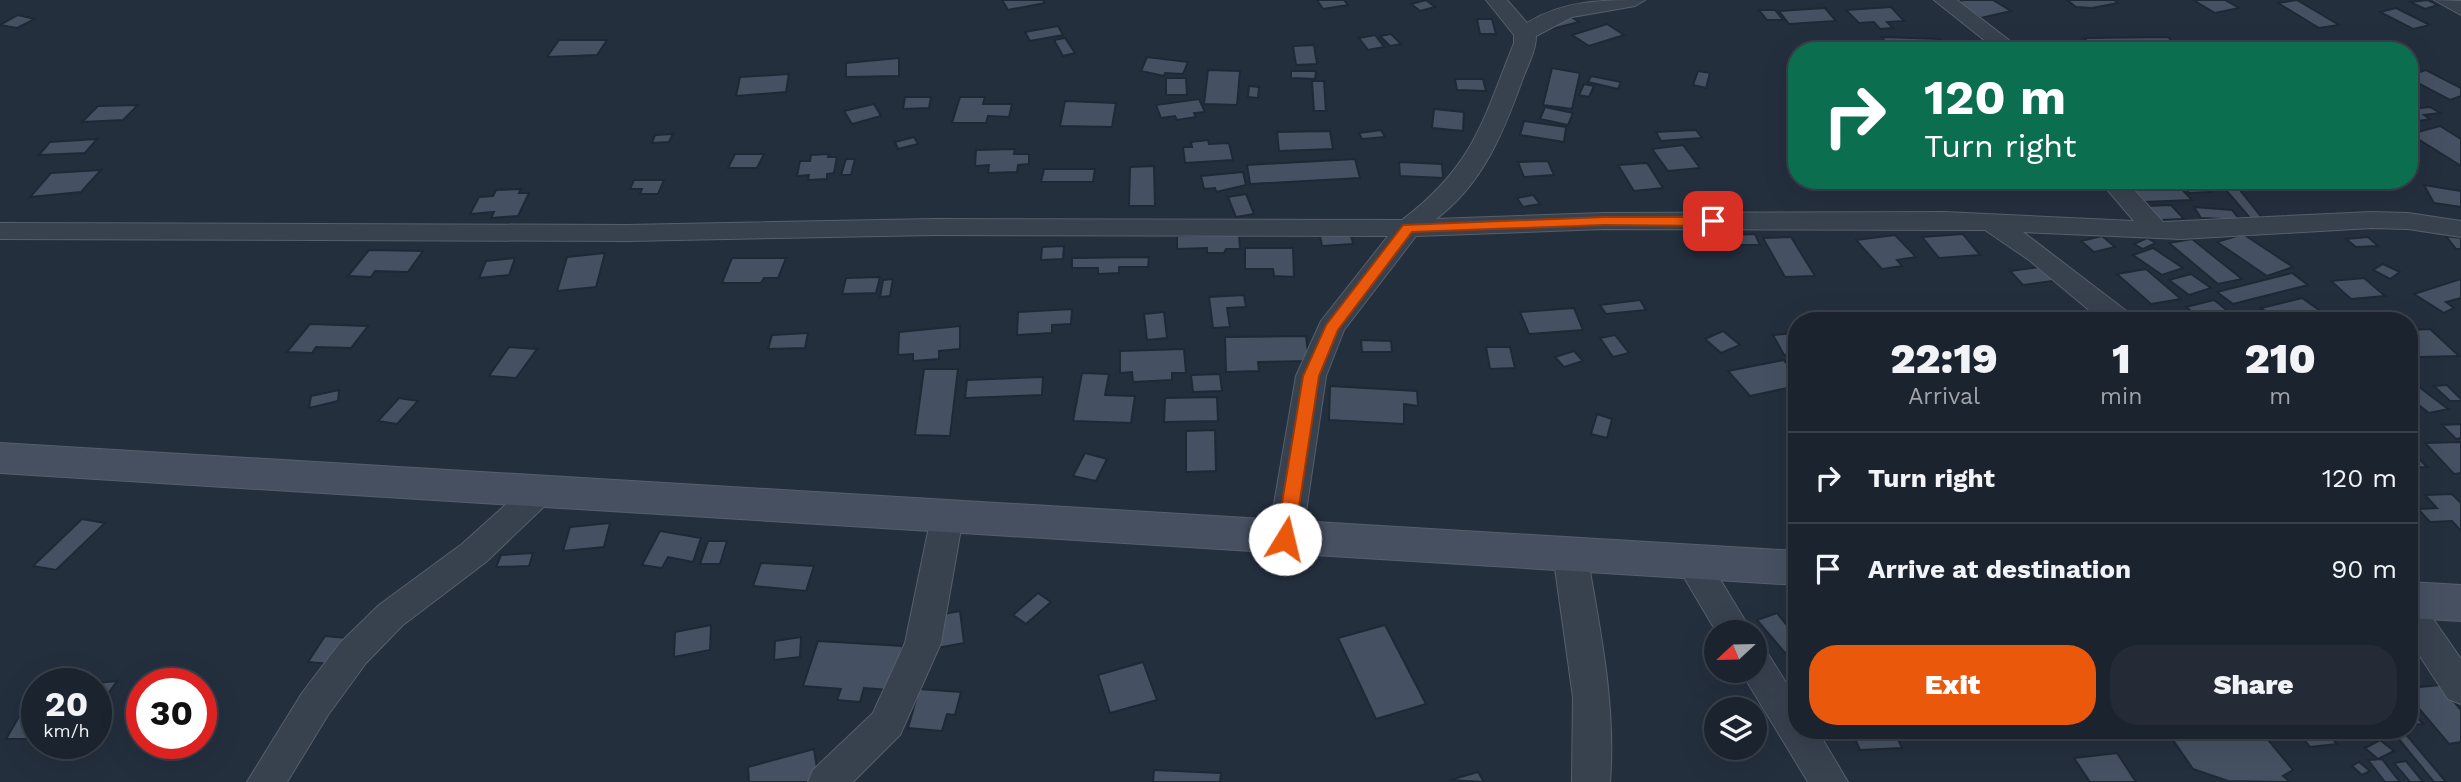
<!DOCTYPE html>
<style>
:root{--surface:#1b232e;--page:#242b36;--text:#f1f3f6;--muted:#a0a4aa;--line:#39404a;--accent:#ea580c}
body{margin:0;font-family:"Work Sans",sans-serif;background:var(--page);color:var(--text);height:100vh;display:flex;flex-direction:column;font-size:26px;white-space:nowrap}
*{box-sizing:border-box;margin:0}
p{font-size:23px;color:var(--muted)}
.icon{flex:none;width:38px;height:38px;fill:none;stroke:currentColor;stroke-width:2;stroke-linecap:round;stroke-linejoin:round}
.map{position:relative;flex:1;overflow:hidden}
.side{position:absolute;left:1788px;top:312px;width:630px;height:427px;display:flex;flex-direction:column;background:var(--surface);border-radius:28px;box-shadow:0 7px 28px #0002,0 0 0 2px var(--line)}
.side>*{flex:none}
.banner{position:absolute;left:1788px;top:42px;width:630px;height:147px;border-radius:28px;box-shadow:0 7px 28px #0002,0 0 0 2px var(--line);background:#0b6e4f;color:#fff;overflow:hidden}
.needle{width:46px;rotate:248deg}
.controls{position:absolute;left:1704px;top:620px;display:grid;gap:14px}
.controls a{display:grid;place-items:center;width:63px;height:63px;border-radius:50%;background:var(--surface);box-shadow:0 7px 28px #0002,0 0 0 2px var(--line);font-size:35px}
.speed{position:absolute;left:21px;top:668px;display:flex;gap:14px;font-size:35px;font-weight:700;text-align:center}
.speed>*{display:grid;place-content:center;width:91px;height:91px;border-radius:50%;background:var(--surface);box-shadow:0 7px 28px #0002,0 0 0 2px var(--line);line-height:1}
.speed small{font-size:18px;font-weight:400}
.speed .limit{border:10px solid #d22;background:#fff;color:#111}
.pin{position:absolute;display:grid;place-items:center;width:60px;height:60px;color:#fff;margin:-30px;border-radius:14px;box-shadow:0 4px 10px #0006}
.me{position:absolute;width:77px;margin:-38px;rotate:9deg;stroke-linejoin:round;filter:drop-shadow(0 0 5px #0008)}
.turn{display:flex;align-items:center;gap:24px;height:147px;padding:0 21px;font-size:32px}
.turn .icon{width:91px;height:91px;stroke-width:2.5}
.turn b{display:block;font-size:49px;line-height:60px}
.eta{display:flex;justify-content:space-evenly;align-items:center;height:119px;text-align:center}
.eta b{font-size:42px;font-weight:800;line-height:49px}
.action{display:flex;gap:14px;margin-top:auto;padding:14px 21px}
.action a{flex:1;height:80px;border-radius:28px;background:var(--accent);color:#fff;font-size:28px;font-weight:800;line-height:80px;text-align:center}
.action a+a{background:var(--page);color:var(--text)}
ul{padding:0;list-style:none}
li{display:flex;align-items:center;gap:21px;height:91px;padding:0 21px;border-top:2px solid var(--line)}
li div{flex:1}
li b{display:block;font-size:26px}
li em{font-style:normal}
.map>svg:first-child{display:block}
.building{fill:#455162;stroke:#1f2835;stroke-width:2}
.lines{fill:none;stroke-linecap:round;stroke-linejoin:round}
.minor-casing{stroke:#565f6c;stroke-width:2}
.secondary-casing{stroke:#565f6c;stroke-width:2}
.minor{fill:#38414e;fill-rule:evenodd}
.secondary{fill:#465061;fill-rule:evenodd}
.route{fill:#ea580c;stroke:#983908;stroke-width:2}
</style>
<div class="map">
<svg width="2461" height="782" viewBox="0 0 2461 782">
<rect width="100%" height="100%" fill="#242f3e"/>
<g class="building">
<polygon points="1002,0 1043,0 1045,3 1008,10"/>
<polygon points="1317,0 1344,0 1348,5 1323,9"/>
<polygon points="1426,0 1435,7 1420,11 1411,4"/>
<polygon points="1964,0 1993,0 2011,11 1981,18 1955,2"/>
<polygon points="2067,0 2114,0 2118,3 2092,8 2076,7"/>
<polygon points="2193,0 2225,0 2239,8 2215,13"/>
<polygon points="2297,0 2339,25 2319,28 2278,3"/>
<polygon points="2428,0 2438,5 2425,9 2410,2"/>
<polygon points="1891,7 1904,21 1887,22 1893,28 1880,29 1874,22 1859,23 1846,10"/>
<polygon points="1825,8 1836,21 1789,24 1779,11"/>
<polygon points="2396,8 2430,25 2413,29 2380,12"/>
<polygon points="1759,10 1775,10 1783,20 1767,20"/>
<polygon points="1567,14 1579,22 1544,31"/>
<polygon points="18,15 35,19 17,28 0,25"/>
<polygon points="1477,19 1492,19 1496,34 1480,34"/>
<polygon points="1607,24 1624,35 1589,46 1572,35"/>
<polygon points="1058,26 1063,35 1030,41 1025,32"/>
<polygon points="1391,34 1401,44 1390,46 1380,36"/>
<polygon points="1375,35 1384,47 1368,50 1359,38"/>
<polygon points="1882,37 1941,39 1945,51 1891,51"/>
<polygon points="2168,37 2182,51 2096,51 2084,38"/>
<polygon points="1065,38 1075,53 1063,56 1054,40"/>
<polygon points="559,40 607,40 597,55 547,57"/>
<polygon points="1314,45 1317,64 1296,65 1293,46"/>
<polygon points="1147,57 1188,62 1183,74 1165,73 1164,76 1141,71"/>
<polygon points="899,58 899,76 846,77 846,63"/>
<polygon points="1552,68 1580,73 1572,109 1543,105"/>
<polygon points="1208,70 1240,71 1237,105 1204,104"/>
<polygon points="2426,70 2461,88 2461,96 2450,100 2410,79 2410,75"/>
<polygon points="1291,71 1316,71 1315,79 1291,78"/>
<polygon points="1698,71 1710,73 1706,88 1693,85"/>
<polygon points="789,74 786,92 736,96 740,77"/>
<polygon points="1591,76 1621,82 1618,89 1588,82"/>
<polygon points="1166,78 1186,78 1187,95 1166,95"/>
<polygon points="1455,79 1483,79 1486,91 1457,90"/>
<polygon points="1312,81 1324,81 1326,111 1314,111"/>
<polygon points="1584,84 1594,86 1589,97 1579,95"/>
<polygon points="1249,86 1259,87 1258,98 1248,97"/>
<polygon points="905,97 931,97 929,108 903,109"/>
<polygon points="960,97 985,97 983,104 1012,104 1009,117 988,116 986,123 952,123"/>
<polygon points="1199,99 1205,112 1194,113 1196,117 1177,120 1175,116 1161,118 1156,105"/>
<polygon points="1065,101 1116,103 1112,127 1060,126"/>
<polygon points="874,104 881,116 852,124 844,111"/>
<polygon points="138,105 123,120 82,122 98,106"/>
<polygon points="1545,107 1573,113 1568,125 1540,119"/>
<polygon points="2430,107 2440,113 2424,115 2430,119 2419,121 2410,115 2410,109"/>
<polygon points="1434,109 1464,112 1463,131 1432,128"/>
<polygon points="1524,121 1566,127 1564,142 1520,135"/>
<polygon points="2440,126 2461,139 2461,166 2410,134"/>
<polygon points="1381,130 1385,137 1362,139 1359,133"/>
<polygon points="1696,130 1702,138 1661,141 1656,132"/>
<polygon points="1330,131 1333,149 1279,151 1277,132"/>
<polygon points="673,134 669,142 652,143 655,135"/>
<polygon points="914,137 918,144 898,149 895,142"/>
<polygon points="97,139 85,153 39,155 50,142"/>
<polygon points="1208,140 1209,144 1229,143 1233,160 1185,163 1183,147 1192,147 1191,142"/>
<polygon points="1683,145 1700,168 1668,171 1652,149"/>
<polygon points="1015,149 1014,154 1029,154 1029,164 1018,165 1017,172 988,173 989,165 975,166 976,150"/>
<polygon points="735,154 764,154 757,168 728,168"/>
<polygon points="829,154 828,157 837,157 834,173 827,174 827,179 808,180 809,175 797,176 800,161 810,161 811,155"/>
<polygon points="846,159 855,159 851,175 841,175"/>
<polygon points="1355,159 1360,178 1250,184 1247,165"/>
<polygon points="1548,161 1554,175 1524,177 1518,162"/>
<polygon points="1399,162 1442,164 1443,178 1400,176"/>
<polygon points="1647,163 1663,188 1634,191 1618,165"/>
<polygon points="1154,166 1155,206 1129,206 1130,167"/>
<polygon points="1044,169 1095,169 1093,182 1041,182"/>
<polygon points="101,170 81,192 30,197 51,173"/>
<polygon points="1243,172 1246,185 1216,192 1215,188 1204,189 1201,176"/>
<polygon points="634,180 664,180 658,194 640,194 642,189 630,189"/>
<polygon points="2177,180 2199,180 2211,192 2189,193"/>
<polygon points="2175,182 2192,200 2144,202 2128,184"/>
<polygon points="2424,185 2461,191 2461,207 2434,203"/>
<polygon points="521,189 519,193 529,193 518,216 491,218 494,212 470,214 479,197 493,196 496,190"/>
<polygon points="2225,189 2239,189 2263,219 2250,218"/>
<polygon points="1246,194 1254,214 1236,217 1228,197"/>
<polygon points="1533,195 1540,204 1523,207 1517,198"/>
<polygon points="2171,205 2184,219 2159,220 2146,206"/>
<polygon points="2194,207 2232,210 2240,220 2201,218"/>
<polygon points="1239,234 1240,249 1226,249 1224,253 1207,253 1207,248 1177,249 1177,236"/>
<polygon points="1755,234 1760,245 1732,245 1727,235"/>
<polygon points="1963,234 1980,255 1939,258 1922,237"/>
<polygon points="2243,234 2293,267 2267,276 2217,242"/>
<polygon points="1351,235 1353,244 1322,246 1320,236"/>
<polygon points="1895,235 1916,257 1897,260 1902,266 1882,269 1856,240"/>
<polygon points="2102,236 2115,247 2094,252 2081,241"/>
<polygon points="2446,236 2461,238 2461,249 2456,249"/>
<polygon points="1791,237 1815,276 1785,277 1763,238"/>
<polygon points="2368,237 2378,246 2356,247 2346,239"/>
<polygon points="2147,238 2156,243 2143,249 2134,244"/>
<polygon points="2192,239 2242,279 2218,284 2169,243"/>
<polygon points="1064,246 1063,259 1041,260 1042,247"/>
<polygon points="1245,248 1293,248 1294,277 1274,276 1273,269 1245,269"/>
<polygon points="2153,248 2183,268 2162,275 2133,255"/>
<polygon points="369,250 423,251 408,272 375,271 371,277 348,276"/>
<polygon points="605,253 596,287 557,291 567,257"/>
<polygon points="1149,257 1148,267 1119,267 1119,273 1098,274 1098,268 1072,268 1072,258"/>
<polygon points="515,258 509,275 479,278 486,261"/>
<polygon points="732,258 786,258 778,278 764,278 761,283 722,283"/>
<polygon points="2383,264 2400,272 2390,279 2373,270"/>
<polygon points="2047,266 2060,280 2023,285 2010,271"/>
<polygon points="2146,269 2181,299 2151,304 2117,274"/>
<polygon points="2292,273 2308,285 2233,304 2217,292"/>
<polygon points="2191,274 2211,288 2189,295 2169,280"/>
<polygon points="880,277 876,293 842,294 846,278"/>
<polygon points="2364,278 2385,296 2351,299 2331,281"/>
<polygon points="893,279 890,296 880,297 883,280"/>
<polygon points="2461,279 2461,298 2446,302 2454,308 2444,313 2414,294"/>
<polygon points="1244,295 1246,307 1227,308 1230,327 1213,328 1209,297"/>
<polygon points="2302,298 2333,320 2277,320 2261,308"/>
<polygon points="1640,300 1646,310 1606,314 1600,305"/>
<polygon points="2214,300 2239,320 2195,320 2201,319 2186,307"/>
<polygon points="1574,308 1583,330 1529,334 1520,312"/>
<polygon points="1072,309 1071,324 1052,325 1052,333 1017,335 1018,312"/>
<polygon points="1164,312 1167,338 1147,340 1144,314"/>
<polygon points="310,324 368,326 351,348 316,347 312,353 287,352"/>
<polygon points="960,326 960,349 939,351 939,359 913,361 913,354 898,355 899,332"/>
<polygon points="2430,329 2459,356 2419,357 2410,348 2410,330"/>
<polygon points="1723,331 1740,345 1721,353 1705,339"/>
<polygon points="808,333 805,348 768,349 772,335"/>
<polygon points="1797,333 1797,354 1784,355 1773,335"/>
<polygon points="1615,335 1629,353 1613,357 1600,338"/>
<polygon points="1306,336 1309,361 1258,362 1259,371 1226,372 1225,337"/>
<polygon points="1361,340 1391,341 1392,352 1362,352"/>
<polygon points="509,347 537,349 516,378 489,376"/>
<polygon points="1486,347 1510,347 1515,368 1490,369"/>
<polygon points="1184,349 1186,373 1172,373 1172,380 1133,382 1132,372 1120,373 1120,351"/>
<polygon points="1574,351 1583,361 1564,367 1555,357"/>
<polygon points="1784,360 1797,376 1797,386 1750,396 1728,371"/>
<polygon points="924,369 958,369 950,436 915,435"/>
<polygon points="1082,373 1109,374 1105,395 1135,396 1131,423 1073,421"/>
<polygon points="1220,374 1222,391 1193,392 1191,375"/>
<polygon points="1043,377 1042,395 965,398 967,380"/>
<polygon points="2410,380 2444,406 2449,409 2429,413 2420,406 2410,409"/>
<polygon points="2447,385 2461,399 2461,401 2450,401 2434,386"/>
<polygon points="1330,386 1417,391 1418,406 1404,404 1404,424 1329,420"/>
<polygon points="339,390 338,401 309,408 311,396"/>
<polygon points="1217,397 1218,421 1164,422 1165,398"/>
<polygon points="399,398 418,401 397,424 378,421"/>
<polygon points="1597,414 1612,419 1607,438 1591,434"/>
<polygon points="2461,424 2461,438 2456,439 2442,425"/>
<polygon points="1215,430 1216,471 1186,472 1186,431"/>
<polygon points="2461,442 2461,473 2454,474 2425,443"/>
<polygon points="2410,451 2412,451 2427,467 2410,468"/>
<polygon points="1085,453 1107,459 1096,481 1073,476"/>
<polygon points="2452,494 2461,503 2461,531 2452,521 2430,522 2418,509 2437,508 2425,495"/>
<polygon points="82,519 105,523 56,570 33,566"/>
<polygon points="610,523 604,547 563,551 570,527"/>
<polygon points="660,531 701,538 693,562 668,557 662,568 642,565"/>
<polygon points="708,541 727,541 720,564 700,564"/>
<polygon points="533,553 529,566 496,567 501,555"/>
<polygon points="761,563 814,566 806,591 753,586"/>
<polygon points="1038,593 1051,602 1026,624 1013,615"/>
<polygon points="960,611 964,643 937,648 933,616"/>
<polygon points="1777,613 1793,633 1788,634 1794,642 1797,641 1797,649 1785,653 1757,620"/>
<polygon points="711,625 710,650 674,657 675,632"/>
<polygon points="1385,625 1426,704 1376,719 1338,638"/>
<polygon points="325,636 347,638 330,664 308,662"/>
<polygon points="801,637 800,657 774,660 775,641"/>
<polygon points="818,641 903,646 890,690 864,688 860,702 837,700 841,689 803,686"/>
<polygon points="1143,662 1157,700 1110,713 1098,675"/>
<polygon points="117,681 96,711 96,684 86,684"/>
<polygon points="2440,685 2461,710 2461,742 2449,744 2410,698 2410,688"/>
<polygon points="35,689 37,739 6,739"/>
<polygon points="919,689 961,692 955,715 947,714 942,731 908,728"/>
<polygon points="2410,709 2423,724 2410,725"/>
<polygon points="1851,730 1894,730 1902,748 1860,750"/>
<polygon points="2166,730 2260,730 2293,770 2283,776 2289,781 2286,782 2228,781 2193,769"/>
<polygon points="2297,730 2325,730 2337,744 2310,747"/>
<polygon points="2393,732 2404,732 2446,782 2434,782"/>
<polygon points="2380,740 2394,751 2378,759 2365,748"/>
<polygon points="814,749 819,782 749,782 748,767"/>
<polygon points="2117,753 2136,782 2090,782 2074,758"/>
<polygon points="2382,759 2400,782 2385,782 2368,760"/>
<polygon points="2406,761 2423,782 2410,782 2394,763"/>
<polygon points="2359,762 2370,771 2362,775 2352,766"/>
<polygon points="1154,770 1221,773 1220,782 1153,782"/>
<polygon points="1478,772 1484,782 1450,780"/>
</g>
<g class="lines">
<g class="minor-casing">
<g id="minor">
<path d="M 1486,0 L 1507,0 L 1527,23 C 1563,0 1604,0 1645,0 L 1635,6 L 1572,17 L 1536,36 C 1536,50 1528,65 1523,78 C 1504,131 1483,184 1436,219 L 1604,213 L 1945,212 L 2134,221 L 2099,180 L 2125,180 L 2163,222 L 2372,212 L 2408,213 L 2461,221 L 2461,237 L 2408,229 L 2372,228 L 2181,239 L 2023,232 L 2129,313 L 2133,320 L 2101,320 L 2029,260 L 1985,230 L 1604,229 L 1416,236 L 1344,330 L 1326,376 L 1302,539 L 1297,548 L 1285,552 L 1273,548 L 1268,539 L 1296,376 L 1321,321 L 1388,236 L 935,235 L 627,241 L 0,239 L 0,223 L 627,225 L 935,219 L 1402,220 C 1473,167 1483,121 1514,43 L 1514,35 Z"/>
<polygon points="1934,0 1957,0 2023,51 1998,51"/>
<polygon points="2434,0 2461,1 2461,15"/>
<polygon points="542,478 553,482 558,490 553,498 486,562 403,625 366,663 328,715 287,782 247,782 302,693 340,643 379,605 462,544 531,482"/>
<polygon points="947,505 959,508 963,517 941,643 900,735 853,782 808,782 813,770 873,713 905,643 931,517 935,508"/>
<path d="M 1570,541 L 1582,545 L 1587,554 C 1600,630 1616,704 1610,782 L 1572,782 L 1573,697 L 1553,554 L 1558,545 Z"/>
<polygon points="1692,549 1704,553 1752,632 1717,633 1675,562 1680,553"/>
<polygon points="2410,599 2422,603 2461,659 2461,704 2448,699 2410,641"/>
<polygon points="1755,650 1768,654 1797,700 1797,730 1817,730 1848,782 1808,782 1740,670 1755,670"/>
</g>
</g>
<g class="secondary-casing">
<g id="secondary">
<polygon points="0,443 1797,551 1797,585 0,473"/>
<polygon points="2410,582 2461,585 2461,621 2410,618"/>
</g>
</g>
<use href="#minor" class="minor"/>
<use href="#secondary" class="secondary"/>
</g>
<polygon class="route" points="1604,217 1713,217 1720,221 1713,226 1604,225 1412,232 1338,330 1319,376 1294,539 1291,543 1278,543 1276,539 1303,376 1326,325 1403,225"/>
</svg>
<div class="controls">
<a><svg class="needle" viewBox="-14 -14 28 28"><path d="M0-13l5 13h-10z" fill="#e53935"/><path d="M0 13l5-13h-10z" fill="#a0a4aa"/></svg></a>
<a><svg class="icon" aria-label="layers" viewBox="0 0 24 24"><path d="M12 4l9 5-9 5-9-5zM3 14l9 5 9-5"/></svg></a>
</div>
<div class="speed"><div>20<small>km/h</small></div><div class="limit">30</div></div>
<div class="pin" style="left:1713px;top:221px;background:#d93025"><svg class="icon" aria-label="arrive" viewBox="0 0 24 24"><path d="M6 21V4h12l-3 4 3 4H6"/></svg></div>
<svg class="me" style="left:1285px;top:539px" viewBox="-20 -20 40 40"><circle r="19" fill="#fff"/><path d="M0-13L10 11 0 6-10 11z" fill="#ea580c"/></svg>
<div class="banner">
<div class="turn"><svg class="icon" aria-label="right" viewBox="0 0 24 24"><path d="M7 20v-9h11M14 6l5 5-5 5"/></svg><div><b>120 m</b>Turn right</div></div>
</div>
<section class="side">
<div class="eta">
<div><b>22:19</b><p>Arrival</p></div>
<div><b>1</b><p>min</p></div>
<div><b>210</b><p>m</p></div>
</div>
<ul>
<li><svg class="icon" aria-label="right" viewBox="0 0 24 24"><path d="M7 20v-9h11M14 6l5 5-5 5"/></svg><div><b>Turn right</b></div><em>120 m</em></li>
<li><svg class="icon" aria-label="arrive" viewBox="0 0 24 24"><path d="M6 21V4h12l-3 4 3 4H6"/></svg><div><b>Arrive at destination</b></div><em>90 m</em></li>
</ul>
<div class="action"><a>Exit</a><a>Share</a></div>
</section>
</div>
